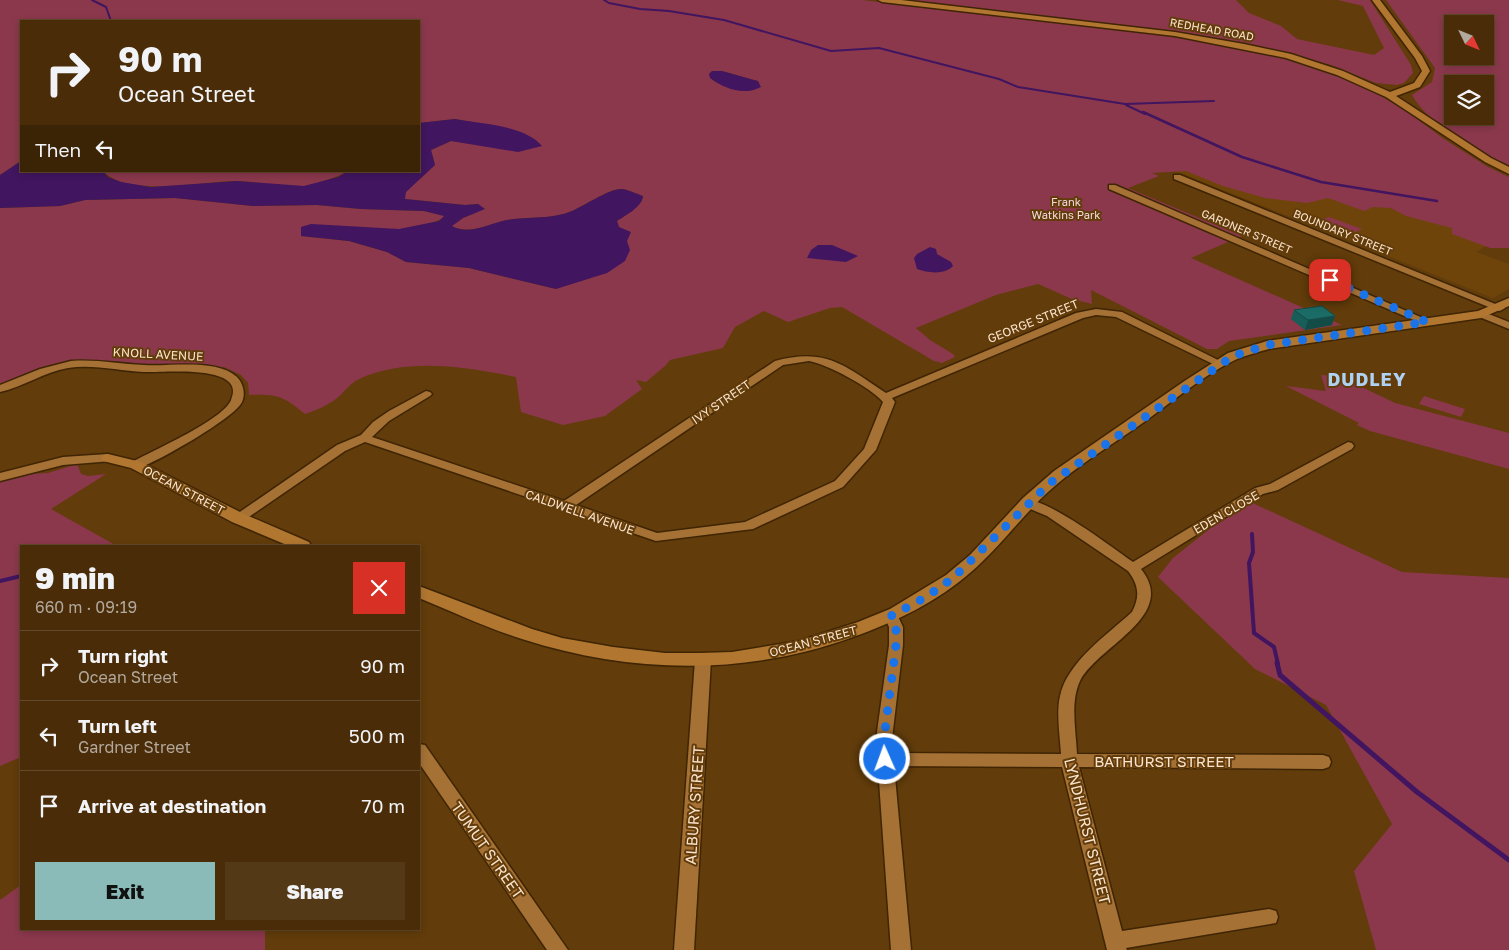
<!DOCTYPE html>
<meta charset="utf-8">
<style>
:root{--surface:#4a2d08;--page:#543916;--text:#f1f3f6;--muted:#b2a89c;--line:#614929;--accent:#8bbbb9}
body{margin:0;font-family:"Golos Text",sans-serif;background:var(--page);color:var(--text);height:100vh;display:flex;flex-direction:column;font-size:19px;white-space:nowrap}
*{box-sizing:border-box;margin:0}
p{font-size:16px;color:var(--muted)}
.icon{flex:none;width:28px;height:28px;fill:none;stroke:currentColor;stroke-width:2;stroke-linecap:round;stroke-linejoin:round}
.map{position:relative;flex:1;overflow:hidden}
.details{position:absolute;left:20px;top:545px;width:400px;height:385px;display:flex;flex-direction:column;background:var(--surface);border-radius:0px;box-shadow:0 2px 8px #0003,0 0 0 1px var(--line)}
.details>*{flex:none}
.top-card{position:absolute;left:20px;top:20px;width:400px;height:152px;border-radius:0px;box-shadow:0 2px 8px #0003,0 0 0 1px var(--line);background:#4a2d08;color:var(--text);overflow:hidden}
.needle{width:32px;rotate:133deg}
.fabs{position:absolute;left:1444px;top:15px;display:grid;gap:10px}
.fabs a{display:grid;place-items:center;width:50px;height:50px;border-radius:0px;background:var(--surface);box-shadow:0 2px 8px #0003,0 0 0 1px var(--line);font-size:25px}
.pin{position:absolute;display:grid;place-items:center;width:42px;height:42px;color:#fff;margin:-21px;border-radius:10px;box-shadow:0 2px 8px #0006}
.me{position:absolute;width:55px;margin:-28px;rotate:358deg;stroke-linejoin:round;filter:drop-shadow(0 0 4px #0008)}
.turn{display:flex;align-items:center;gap:18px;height:105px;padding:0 15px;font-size:22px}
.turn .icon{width:65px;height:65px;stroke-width:2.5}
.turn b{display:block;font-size:35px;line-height:42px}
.then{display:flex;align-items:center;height:48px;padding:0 15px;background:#0003;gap:10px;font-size:19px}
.round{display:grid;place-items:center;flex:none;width:52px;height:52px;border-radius:0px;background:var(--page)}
.head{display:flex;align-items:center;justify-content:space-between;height:85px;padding:0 15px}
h1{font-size:30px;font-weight:800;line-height:38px}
.button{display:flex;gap:10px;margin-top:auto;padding:10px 15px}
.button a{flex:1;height:58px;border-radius:0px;background:var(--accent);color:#111;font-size:20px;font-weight:800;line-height:58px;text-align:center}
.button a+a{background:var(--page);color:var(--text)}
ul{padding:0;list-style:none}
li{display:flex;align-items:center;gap:15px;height:70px;padding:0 15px;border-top:1px solid var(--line)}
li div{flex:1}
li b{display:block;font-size:19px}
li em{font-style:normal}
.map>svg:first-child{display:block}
.built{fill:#6f440b}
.green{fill:#8b384c;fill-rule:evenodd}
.water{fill:#41155f}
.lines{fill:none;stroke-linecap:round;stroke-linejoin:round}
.stream-far3{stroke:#41155f;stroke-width:2}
.stream-far2{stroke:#41155f;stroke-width:2.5}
.stream-far1{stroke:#41155f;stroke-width:4}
.stream{stroke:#41155f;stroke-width:5}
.street-casing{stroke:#3f2504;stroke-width:3}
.secondary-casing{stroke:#3f2504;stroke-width:3}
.street{fill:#a57135;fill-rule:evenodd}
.secondary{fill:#b17730;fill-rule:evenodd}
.wall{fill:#175d58}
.shaded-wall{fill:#134c47}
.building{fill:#1b6c66;stroke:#134c47}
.route{stroke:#1a73e8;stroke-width:9;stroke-dasharray:0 16.2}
.labels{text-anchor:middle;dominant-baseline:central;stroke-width:4;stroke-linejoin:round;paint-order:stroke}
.far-street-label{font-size:11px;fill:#fbe4cd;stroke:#623c0a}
.far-park-label{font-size:11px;fill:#f4d9dd;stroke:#623c0a}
.street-label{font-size:12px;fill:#fbe4cd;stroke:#623c0a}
.near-street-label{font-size:15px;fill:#fbe4cd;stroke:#623c0a}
.district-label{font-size:18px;font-weight:bold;letter-spacing:1px;fill:#afd2f3;stroke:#623c0a}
</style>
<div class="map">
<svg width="1509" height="950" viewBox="0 0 1509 950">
<rect width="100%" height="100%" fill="#623c0a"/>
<polygon class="built" points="1229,143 1497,240 1476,252 1509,264 1509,289 1493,298 1163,166"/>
<g class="green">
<path d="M 0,0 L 862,0 L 1118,29 L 1220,44 L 1273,54 L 1324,70 L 1370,90 L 1402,108 L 1444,139 L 1488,167 L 1509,177 L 1509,248 L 1490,248 L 1452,234 L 1452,228 L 1406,216 L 1391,208 L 1373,207 L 1364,211 L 1328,198 L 1307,203 L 1265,198 L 1223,186 L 1186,171 L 1152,173 L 1159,176 L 1128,188 L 1242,236 L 1191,258 L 1342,325 L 1229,341 L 1217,349 L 1207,349 L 1091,290 L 1092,304 L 1072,299 L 1038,284 L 996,295 L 916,328 L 930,340 L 953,354 L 955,357 L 942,363 L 934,361 L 842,307 L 830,308 L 788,322 L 764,311 L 735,327 L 723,348 L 670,360 L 665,366 L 646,382 L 636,380 L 642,389 L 605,416 L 563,425 L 521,412 L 516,377 C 465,367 408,357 359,379 C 350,383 344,393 336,399 C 326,406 317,410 305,414 C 283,396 278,394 249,395 L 248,383 L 241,375 L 224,367 L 147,365 L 112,361 L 69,361 L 48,366 L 0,386 L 0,208 L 60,206 L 85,200 L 175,198 L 253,206 L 317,205 L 361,209 L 424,211 L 445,216 C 428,233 328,234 301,236 L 349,241 L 387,252 L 406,262 L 469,268 L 556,289 L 619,227 L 617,221 L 632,211 L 642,201 L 643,196 C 636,194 627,189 621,189 C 608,189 584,206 572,211 C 551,220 529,216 507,220 C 489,224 470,235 451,226 L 463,218 L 484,209 L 478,204 L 465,205 L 405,199 L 405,192 L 435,165 L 431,150 L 451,141 L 480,145 L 503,128 L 455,119 L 419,123 L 419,21 L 21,21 L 21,161 L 0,175 ZM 712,71 L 722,71 L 754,80 L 758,81 L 760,87 C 747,86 714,90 709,74 Z"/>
<polygon points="898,0 1236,0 1249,13 1281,26 1297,39 1374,55 1384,48 1363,6 1338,0 1370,0 1411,65 1413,73 1404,83 1397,85 1376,83 1331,65 1246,43 1149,29"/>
<path d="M 1386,0 L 1509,0 L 1509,168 C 1480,155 1427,123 1412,95 L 1432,82 L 1435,68 ZM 1452,24 L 1485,24 L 1485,56 L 1452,56 ZM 1452,84 L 1485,84 L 1485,116 L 1452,116 Z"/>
<path d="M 103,171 L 348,171 C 335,178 320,183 305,186 C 283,189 259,181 236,181 C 202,181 128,198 103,171 Z"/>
<polygon points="1329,217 1362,229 1351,234 1318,221"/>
<polygon points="1321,375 1339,376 1395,403 1509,433 1509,469 1370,431 1357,425 1359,423 1286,386 1326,391"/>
<polygon points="1424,396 1465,409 1461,417 1419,404"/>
<polygon points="77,464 81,474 88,476 106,474 51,509 117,546 21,546 21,757 0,766 0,475 48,473"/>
<polygon points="1246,500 1402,572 1509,578 1509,950 1376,950 1354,871 1392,824 1326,705 1255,669 1158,577 1173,558"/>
<polygon points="21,885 21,929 265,929 265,950 0,950 0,900"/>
</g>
<g class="water">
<path d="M 712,71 L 722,71 L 754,80 L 758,81 L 761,87 C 744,96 725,89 710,78 L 709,74 Z"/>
<path d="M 455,119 C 481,124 524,125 542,146 L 518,152 L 451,141 L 431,150 L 435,165 L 406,192 L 405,199 L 465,205 L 478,204 L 485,209 L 463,218 L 452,226 C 469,236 490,223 507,220 C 529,216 551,220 572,211 C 584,206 609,189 621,189 C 627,189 637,194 643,196 C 642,207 626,215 617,221 L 619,227 L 631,232 L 627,241 L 630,250 L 625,261 L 607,273 L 556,289 L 469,268 L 406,262 L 387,252 L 349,241 L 301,236 L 301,227 L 311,224 L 399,229 L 439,221 L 444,216 L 424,211 L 361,209 L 317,205 L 253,206 L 175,198 L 85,200 L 60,206 L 0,208 L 0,175 L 21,161 L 21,171 L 103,171 L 108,177 L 121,182 L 151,187 L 237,181 L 304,186 L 338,177 L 348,171 L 419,171 L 419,123 Z"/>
<polygon points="818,245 832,245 858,256 846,262 807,258 811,250"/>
<path d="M 930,247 L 936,249 L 937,254 L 951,262 L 953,266 C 945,275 928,273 917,269 L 914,258 L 917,254 Z"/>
</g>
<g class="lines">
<g class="stream-far3">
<polyline points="92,0 106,7 111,21"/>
<polyline points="604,0 609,3 640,9 669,11 724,20 831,51 879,48 999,79 1018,87 1125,104 1214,101"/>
<polyline points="1126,105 1145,114"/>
</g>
<polyline class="stream-far2" points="1143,112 1242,157 1321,182 1437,201"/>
<g class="stream-far1">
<polyline points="1252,534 1253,552 1249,563 1254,633 1274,647 1278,664"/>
<polyline points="0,581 21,576"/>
</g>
<polyline class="stream" points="1277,663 1280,675 1417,792 1509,860"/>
<g class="street-casing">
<g id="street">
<polygon points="1174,175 1180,175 1505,308 1500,311 1496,310 1174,179"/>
<polygon points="1109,185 1115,185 1432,322 1431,324 1423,324 1109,189"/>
<path d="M 1096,309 L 1122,312 L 1224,363 L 1219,366 L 1215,365 L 1116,317 L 1096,315 L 1083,318 L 892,398 L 895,402 L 876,450 L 843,487 L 753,529 L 656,541 L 365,442 L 345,451 L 243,521 L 238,522 L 231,518 L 337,445 L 361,435 L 373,422 L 389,411 L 426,391 L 430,392 L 432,394 L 430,396 L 389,421 L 372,437 L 564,501 L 775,361 C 826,347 845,366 886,393 L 1076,313 ZM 809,361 C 829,365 870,387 883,402 L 864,449 L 835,481 L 745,522 L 657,533 L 576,505 L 783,365 Z"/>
<polygon points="1481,311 1509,322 1509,329 1477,316 1476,314 1477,312"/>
<path d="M 71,361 C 96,359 119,364 144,365 C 169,367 216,358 237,377 C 243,383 246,394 242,402 C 235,418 154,464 136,469 L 132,468 L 130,465 L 132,462 C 152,451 223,420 231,400 C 248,363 160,373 144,372 C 119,371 93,364 68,368 C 44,372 23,387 0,392 L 0,385 L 40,369 Z"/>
<path d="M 1348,442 L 1352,443 L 1354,446 L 1352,449 L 1278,490 L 1263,494 L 1141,569 C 1179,616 1098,646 1080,681 C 1070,702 1076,731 1077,754 L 1323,755 L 1329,757 L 1331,762 L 1329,767 L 1323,769 L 1079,767 L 1122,931 L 1269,909 L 1276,911 L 1278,917 L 1276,923 L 1126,948 L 1127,950 L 1107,950 L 1062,767 L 894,766 L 911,950 L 891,950 L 876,739 L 889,645 L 889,627 L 884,616 L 886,612 L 896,612 L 903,627 L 903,645 L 892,739 L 893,753 L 1061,754 C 1060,737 1056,712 1060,696 C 1067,662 1108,634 1132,612 C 1140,597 1139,585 1128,571 L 1047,516 L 1023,506 L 1022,503 L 1023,500 C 1044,495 1114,549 1133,562 L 1255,488 L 1270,484 Z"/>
<polygon points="108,454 114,458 112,461 63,465 0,481 0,473 63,457"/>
<polygon points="703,655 708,656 711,660 694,950 674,950 695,660 698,656"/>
<polygon points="419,744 425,745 568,950 547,950 419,763"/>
</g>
</g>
<g class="secondary-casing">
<g id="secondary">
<polygon points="878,0 901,0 1175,32 1244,44 1291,54 1343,71 1390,92 1414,83 1422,71 1415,58 1372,0 1380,0 1422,56 1430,71 1420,87 1396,96 1491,158 1509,167 1509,174 1485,162 1386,97 1337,75 1286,58 1175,36 882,2"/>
<path d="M 1509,298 L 1509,306 L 1481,318 L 1269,349 C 1258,352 1247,355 1237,359 C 1201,376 1170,404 1137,427 C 1107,448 1075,467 1048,492 C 1021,517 999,548 971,572 C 937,602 895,622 853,637 C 746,676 631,674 522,639 C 487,628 453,612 419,598 L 419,586 L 532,629 L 562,638 L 613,647 L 665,653 L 700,653 L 732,652 L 799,641 L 858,622 L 890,609 L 946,575 L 970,555 L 1023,498 L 1054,471 L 1186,380 L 1228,353 L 1267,341 L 1478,311 Z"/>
<polygon points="108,454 141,462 244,514 309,542 311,546 289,546 232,522 131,468 103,461 101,458 103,455"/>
</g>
</g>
<use href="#street" class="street"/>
<use href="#secondary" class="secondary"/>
</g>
<polygon class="wall" points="1294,310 1332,325 1305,330 1291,319"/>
<polygon class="shaded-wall" points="1335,316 1332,325 1305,330 1308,320"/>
<polygon class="building" points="1322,306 1335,316 1308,320 1294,310"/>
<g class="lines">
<polyline class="route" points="885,759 884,738 896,645 896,626 891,616 926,597 953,578 1050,483 1233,356 1267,345 1427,322 1330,280"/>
</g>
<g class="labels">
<g class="far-street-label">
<text transform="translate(1212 29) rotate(10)">REDHEAD ROAD</text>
<text transform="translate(1247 231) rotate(23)">GARDNER STREET</text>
<text transform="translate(1343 232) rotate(22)">BOUNDARY STREET</text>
</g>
<g class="far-park-label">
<text x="1066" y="201">Frank<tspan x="1066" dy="13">Watkins Park</tspan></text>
</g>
<g class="street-label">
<text transform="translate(1033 321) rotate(-22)">GEORGE STREET</text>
<text transform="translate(158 354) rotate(3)">KNOLL AVENUE</text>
<text transform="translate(721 402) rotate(-34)">IVY STREET</text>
<text transform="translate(184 490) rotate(28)">OCEAN STREET</text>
<text transform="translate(580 512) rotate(19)">CALDWELL AVENUE</text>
<text transform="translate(1226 512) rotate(-30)">EDEN CLOSE</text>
<text transform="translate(813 641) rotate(-15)">OCEAN STREET</text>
</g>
<g class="near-street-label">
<text x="1164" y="761">BATHURST STREET</text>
<text transform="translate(694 805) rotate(-86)">ALBURY STREET</text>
<text transform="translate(1088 831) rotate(76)">LYNDHURST STREET</text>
<text transform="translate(488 850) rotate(55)">TUMUT STREET</text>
</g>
<g class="district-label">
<text x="1367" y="379">DUDLEY</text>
</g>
</g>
</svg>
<div class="fabs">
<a><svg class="needle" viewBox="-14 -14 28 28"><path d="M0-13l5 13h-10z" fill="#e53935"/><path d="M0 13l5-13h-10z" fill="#b2a89c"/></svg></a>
<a><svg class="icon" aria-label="layers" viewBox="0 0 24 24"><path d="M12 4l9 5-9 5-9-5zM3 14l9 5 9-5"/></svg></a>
</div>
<div class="pin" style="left:1330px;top:280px;background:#d93025"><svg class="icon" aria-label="arrive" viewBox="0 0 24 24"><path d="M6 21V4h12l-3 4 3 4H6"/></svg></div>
<svg class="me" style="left:885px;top:759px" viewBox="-20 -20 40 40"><circle r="17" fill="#1a73e8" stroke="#fff" stroke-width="3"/><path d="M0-11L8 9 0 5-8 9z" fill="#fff"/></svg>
<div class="top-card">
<div class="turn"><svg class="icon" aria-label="right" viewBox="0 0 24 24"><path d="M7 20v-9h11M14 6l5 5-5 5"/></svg><div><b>90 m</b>Ocean Street</div></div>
<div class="then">Then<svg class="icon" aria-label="left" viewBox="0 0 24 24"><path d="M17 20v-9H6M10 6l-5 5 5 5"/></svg></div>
</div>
<section class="details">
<div class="head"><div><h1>9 min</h1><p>660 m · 09:19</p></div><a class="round" style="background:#d93025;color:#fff"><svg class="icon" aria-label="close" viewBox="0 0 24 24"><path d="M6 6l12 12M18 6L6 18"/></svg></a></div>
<ul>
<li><svg class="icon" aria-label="right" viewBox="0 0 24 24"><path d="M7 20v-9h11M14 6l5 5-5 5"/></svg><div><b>Turn right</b><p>Ocean Street</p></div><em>90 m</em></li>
<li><svg class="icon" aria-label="left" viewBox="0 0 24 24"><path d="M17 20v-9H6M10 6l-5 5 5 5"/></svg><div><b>Turn left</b><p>Gardner Street</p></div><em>500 m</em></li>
<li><svg class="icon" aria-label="arrive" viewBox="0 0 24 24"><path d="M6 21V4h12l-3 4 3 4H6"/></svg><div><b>Arrive at destination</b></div><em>70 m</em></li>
</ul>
<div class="button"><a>Exit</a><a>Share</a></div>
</section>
</div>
